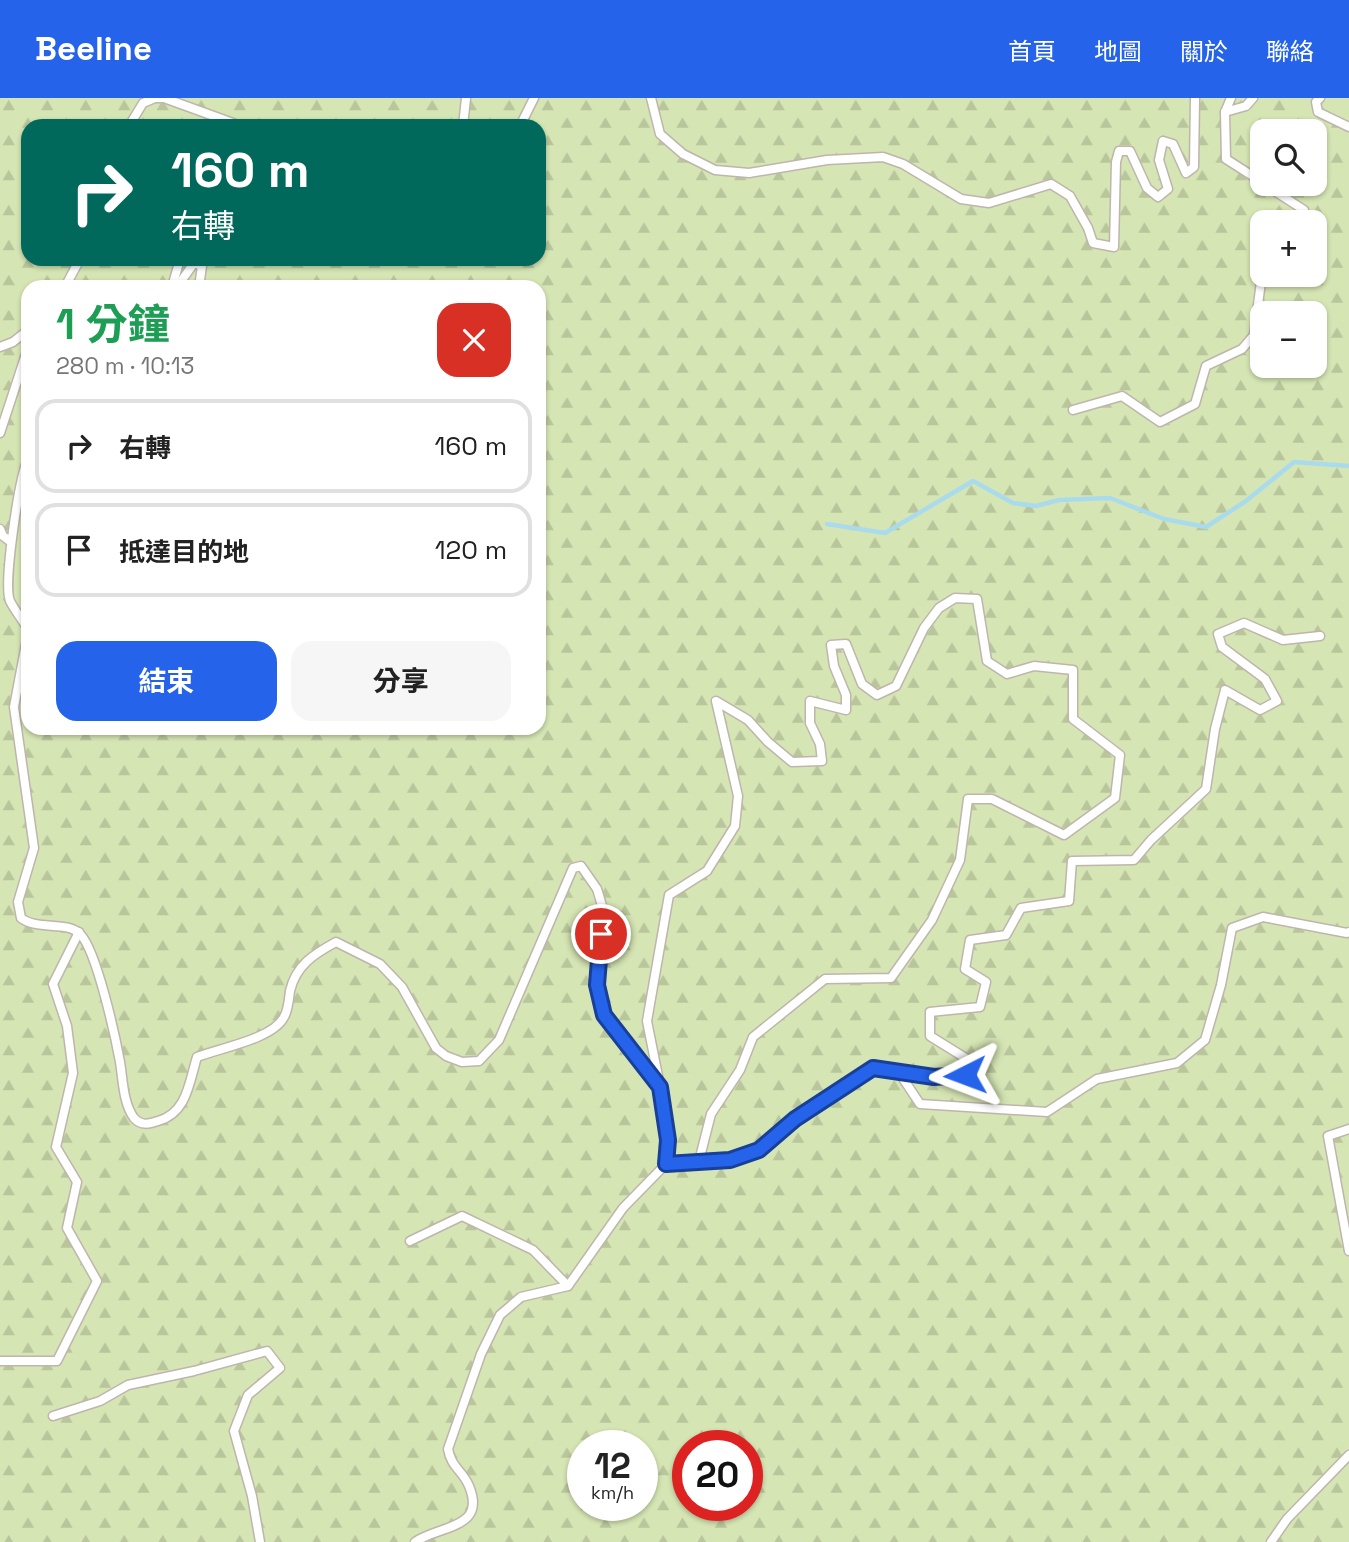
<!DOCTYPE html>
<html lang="zh-TW">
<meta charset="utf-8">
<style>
:root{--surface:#fff;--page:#f6f6f6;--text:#222;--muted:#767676;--line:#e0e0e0;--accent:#2563eb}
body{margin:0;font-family:"Space Grotesk","Noto Sans TC",sans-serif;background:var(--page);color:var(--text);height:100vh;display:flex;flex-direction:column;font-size:26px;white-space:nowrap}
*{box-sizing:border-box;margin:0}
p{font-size:23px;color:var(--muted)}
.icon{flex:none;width:38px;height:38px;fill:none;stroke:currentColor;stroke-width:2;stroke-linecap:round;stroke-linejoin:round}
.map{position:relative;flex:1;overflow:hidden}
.sheet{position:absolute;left:21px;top:182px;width:525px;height:455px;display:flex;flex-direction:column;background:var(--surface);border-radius:21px;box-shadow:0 2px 5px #0004}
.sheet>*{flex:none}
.hud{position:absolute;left:21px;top:21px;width:525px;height:147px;border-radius:21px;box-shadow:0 2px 5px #0004;background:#00695c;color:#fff;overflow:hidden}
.controls{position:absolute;left:1250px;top:21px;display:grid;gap:14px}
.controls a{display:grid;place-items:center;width:77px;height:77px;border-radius:14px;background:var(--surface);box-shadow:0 2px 5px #0004;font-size:35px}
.speed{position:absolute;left:567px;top:1332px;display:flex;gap:14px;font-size:35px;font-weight:700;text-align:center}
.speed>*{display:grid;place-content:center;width:91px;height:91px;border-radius:50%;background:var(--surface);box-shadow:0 2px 5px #0004;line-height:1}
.speed small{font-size:18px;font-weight:400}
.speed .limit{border:10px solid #d22;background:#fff;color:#111}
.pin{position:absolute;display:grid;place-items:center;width:60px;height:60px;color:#fff;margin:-30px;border:4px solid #fff;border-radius:50%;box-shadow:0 2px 7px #0007}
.me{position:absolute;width:77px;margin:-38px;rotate:267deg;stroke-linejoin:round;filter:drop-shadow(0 0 5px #0008)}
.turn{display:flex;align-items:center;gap:24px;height:147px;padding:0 35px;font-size:32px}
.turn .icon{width:91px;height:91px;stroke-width:2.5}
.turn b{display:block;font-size:49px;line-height:60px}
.round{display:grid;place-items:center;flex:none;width:74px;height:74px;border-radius:21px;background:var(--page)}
.summary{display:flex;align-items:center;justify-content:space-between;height:119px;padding:0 35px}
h1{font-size:42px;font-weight:700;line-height:52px;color:#1e9e55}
.button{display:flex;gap:14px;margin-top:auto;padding:14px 35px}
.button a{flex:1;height:80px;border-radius:21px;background:var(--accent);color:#fff;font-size:28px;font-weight:700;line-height:80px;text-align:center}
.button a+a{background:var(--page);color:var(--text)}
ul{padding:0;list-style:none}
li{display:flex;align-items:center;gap:21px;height:94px;margin:0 14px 10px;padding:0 21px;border:4px solid var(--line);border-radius:21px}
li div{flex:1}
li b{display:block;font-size:26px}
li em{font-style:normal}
header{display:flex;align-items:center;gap:42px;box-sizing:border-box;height:98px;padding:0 35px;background:var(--accent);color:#fff}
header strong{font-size:33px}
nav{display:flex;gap:38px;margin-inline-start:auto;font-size:24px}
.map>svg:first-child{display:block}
.forest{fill:url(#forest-firs);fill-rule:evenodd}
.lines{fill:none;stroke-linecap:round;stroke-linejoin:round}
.stream{stroke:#a9dbed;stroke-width:4.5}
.lane-casing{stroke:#bfb5ac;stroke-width:11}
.lane{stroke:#fff;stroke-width:8}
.route-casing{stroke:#184099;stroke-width:18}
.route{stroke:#2563eb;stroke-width:12}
</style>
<header>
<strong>Beeline</strong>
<nav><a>首頁</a><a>地圖</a><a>關於</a><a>聯絡</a></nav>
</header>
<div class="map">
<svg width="1349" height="1444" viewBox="0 0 1349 1444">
<defs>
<pattern id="forest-firs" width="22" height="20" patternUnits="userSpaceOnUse" patternTransform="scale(1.75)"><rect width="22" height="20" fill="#d6e5b4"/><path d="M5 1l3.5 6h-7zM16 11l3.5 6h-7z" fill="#b9c69c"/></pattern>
</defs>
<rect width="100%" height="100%" fill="#f4efe9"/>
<path class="forest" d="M 0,0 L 1349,0 L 1349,1444 L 0,1444 ZM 28,28 L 539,28 L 539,161 L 28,161 ZM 1262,33 L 1314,33 L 1314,86 L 1262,86 ZM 1262,124 L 1314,124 L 1314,177 L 1262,177 ZM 28,189 L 539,189 L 539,630 L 28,630 ZM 1262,215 L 1314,215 L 1314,268 L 1262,268 ZM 583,1348 L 642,1348 L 642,1407 L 583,1407 ZM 688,1348 L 747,1348 L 747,1407 L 688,1407 Z"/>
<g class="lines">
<polyline class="stream" points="827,426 885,435 973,383 1013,405 1036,408 1059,402 1110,400 1164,421 1206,429 1246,403 1294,364 1349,368"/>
<g class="lane-casing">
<g id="lane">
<polyline points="157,0 164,0 233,25 236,28"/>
<polyline points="651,0 660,36 683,56 715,72 749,75 827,62 883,59 903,66 961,101 989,105 1051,86 1070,98 1088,130 1093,145 1114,149 1116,64 1119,53 1130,53 1147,90 1158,99 1168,91 1159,62 1163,43 1173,46 1186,75 1194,69 1195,0"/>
<polyline points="1231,0 1225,14 1246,8 1253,0"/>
<polyline points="1320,0 1316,4 1318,14 1349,29"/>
<polyline points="1225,14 1226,61 1262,84"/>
<polyline points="129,28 143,5 155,0"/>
<polyline points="463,28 466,0"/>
<polyline points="520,28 534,0"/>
<polyline points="1264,86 1304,112 1300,124"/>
<polyline points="65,189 80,161"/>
<polyline points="172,189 180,161"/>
<polyline points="177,189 194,165 202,168 199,189"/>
<polyline points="0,249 13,244 28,232"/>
<polyline points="1073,312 1122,298 1160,324 1195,306 1206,268 1242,251 1254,237 1262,176"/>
<polyline points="0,335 28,250"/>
<path d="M 28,361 C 19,380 3,486 10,503 C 15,513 23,522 28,532"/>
<polyline points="0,431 3,438 11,444"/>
<path d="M 28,535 L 14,609 L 34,750 L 18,804 L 21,820 C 38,833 68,822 81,837 C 97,855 115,937 120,964 C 123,982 123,1005 134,1020 C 141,1028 149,1026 158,1023 C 187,1015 189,985 197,959 C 220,950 273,941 284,919 C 288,913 289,901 290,893 C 296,867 314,856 336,844 L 380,866 L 402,889 L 436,950 L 446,958 L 462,964 L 479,963 L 499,942 L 573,770 L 581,768 L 597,791 L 603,811 L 597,887 L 604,917 L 660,990 L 668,1042 L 666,1066 L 623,1110 L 568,1188 L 521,1199 L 500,1217 L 481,1256 L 448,1351 C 451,1369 463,1373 469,1388 C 487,1431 440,1427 415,1444"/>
<polyline points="898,973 934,979 965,977 967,961 930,938 930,914 980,909 986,884 965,871 970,842 1006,837 1021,810 1069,803 1072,763 1134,762 1151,742 1206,691 1215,631 1225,592 1260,612 1277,603 1265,581 1222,549 1218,536 1244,525 1283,542 1320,538"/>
<polyline points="660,988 647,923 669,797 707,773 735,728 738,698 716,603 748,622 768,644 792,664 822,663 820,646 810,625 810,603 846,612 846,597 834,568 831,547 846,546 862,586 877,597 896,588 924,530 939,510 955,500 977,501 987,563 1007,576 1034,568 1073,572 1073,621 1120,657 1115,700 1064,737 992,701 968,701 960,762 932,822 891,880 825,881 753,939 740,972 711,1016 699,1063"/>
<polyline points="1349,1031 1328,1038 1349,1153"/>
<polyline points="666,1066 730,1062 759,1052 795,1021 873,970 898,973 920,1006 1047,1014 1097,981 1177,965 1205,942 1221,887 1232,830 1263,819 1347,835 1349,834"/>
<polyline points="410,1143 462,1118 533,1152 568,1188"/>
<polyline points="0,1263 57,1263 97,1183 67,1130 77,1084 56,1049 73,975 67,928 53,886 79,834"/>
<polyline points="53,1318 100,1303 128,1287 194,1273 267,1253 280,1270 248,1297 234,1333 252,1398 260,1444"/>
<polyline points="1271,1444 1287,1421 1349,1357"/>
</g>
</g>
<use href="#lane" class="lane"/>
</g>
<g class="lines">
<g class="route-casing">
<polyline id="route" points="601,836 597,887 604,917 660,989 668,1042 666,1066 730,1062 759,1052 795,1021 873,970 934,979 965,977"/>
</g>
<use href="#route" class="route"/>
</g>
</svg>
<div class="controls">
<a><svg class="icon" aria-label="search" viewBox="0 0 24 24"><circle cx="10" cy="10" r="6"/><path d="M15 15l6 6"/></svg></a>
<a>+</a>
<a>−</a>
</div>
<div class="speed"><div>12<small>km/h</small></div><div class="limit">20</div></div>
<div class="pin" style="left:601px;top:836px;background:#d93025"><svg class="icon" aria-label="arrive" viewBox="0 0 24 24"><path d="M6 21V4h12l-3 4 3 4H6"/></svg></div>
<svg class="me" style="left:965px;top:977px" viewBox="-20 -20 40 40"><path d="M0-17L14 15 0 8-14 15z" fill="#2563eb" stroke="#fff" stroke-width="4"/></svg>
<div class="hud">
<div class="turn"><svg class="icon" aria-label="right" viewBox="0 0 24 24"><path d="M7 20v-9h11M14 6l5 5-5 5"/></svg><div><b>160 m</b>右轉</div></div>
</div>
<section class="sheet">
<div class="summary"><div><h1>1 分鐘</h1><p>280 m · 10:13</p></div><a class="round" style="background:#d93025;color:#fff"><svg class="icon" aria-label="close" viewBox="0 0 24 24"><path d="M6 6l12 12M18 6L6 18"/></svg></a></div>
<ul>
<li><svg class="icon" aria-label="right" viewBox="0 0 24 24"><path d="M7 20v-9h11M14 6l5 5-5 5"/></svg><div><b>右轉</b></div><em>160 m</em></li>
<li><svg class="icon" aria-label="arrive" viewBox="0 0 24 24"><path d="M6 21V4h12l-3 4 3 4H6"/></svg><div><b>抵達目的地</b></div><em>120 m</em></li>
</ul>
<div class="button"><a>結束</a><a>分享</a></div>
</section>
</div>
